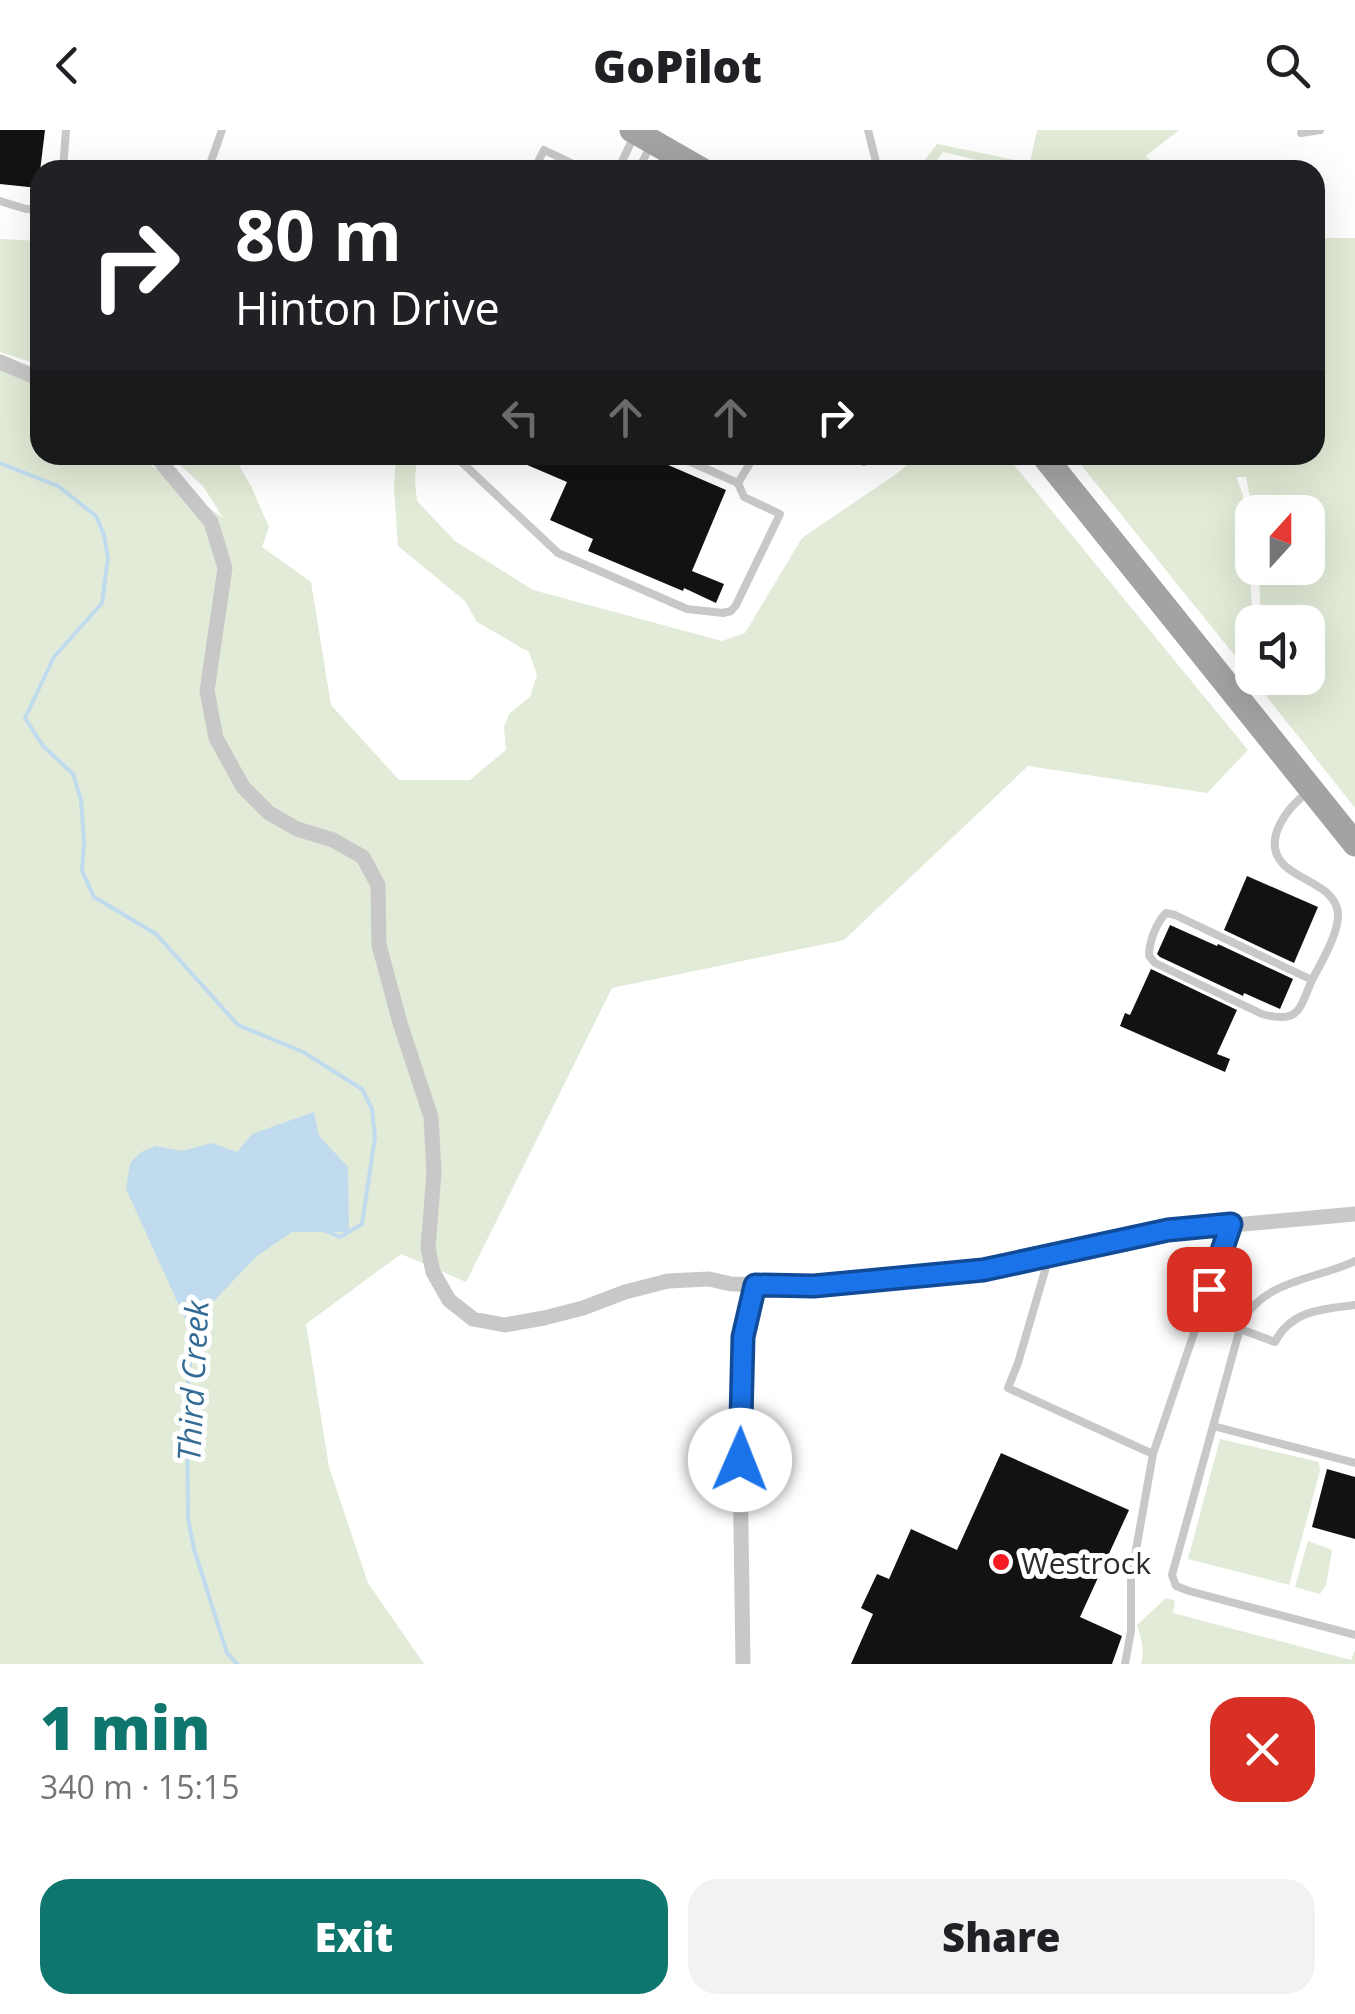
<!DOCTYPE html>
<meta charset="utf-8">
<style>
:root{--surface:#fff;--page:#f2f2f2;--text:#202124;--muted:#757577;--accent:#0f766e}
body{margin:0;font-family:"Open Sans",sans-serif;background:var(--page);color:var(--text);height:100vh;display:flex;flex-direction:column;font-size:38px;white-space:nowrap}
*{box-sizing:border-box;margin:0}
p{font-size:32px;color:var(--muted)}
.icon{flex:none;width:55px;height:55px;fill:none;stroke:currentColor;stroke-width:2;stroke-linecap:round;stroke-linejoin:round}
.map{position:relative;height:1534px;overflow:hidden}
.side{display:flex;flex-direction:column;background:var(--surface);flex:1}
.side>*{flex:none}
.banner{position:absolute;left:30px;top:30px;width:1295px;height:305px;border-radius:30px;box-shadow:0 10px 40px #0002;background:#202124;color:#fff;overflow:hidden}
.needle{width:65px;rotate:21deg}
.controls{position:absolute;left:1235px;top:365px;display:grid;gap:20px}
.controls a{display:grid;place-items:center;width:90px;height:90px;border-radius:20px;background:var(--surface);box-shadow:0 10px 40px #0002;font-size:50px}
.pin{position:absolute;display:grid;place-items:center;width:85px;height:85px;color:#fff;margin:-42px;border-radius:20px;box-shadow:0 5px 15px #0006}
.me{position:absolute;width:110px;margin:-55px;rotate:1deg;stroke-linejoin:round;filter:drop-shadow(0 0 8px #0008)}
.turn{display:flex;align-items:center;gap:35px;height:210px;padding:0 40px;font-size:45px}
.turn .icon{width:130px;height:130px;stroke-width:2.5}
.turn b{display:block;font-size:70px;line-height:85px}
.lanes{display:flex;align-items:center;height:95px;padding:0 40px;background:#0003;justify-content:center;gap:50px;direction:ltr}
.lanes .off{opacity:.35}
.round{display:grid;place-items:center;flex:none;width:105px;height:105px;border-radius:30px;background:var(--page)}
.overview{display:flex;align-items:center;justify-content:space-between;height:170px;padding:0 40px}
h1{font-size:60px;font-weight:800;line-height:75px;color:var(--accent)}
.primary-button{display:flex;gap:20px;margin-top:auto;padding:20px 40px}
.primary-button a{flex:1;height:115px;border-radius:30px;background:var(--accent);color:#fff;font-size:40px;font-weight:800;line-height:115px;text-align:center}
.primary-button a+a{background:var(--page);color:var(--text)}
header{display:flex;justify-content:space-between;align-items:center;height:130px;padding:0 40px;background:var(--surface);font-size:45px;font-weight:800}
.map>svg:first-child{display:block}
.green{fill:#e1ebd7}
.water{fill:#c0daee}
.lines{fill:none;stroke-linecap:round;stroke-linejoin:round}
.stream{stroke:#c0daee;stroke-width:4}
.building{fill:#121212}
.lane{stroke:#c8c8c8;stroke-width:8}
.street{stroke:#c8c8c8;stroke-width:15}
.primary{stroke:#a3a3a3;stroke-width:25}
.route-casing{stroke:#114b97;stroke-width:25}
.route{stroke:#1a73e8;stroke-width:18}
.poi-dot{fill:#f61a22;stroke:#fff;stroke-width:4}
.labels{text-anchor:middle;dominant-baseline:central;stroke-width:10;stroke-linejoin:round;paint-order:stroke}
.poi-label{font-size:30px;fill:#2b2b2b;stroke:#fff;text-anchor:start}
.water-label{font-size:32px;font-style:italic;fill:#336b94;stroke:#fff}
</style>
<header><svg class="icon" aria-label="back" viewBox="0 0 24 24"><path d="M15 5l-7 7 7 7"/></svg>GoPilot<svg class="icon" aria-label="search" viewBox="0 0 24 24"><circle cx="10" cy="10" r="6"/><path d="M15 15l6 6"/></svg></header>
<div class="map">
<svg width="1355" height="1534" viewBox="0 0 1355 1534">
<rect width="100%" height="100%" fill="#fff"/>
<g class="green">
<polygon points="1037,0 1179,0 1146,26 1159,40 1011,40 1012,38 943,22 929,40 917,40 937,14 1030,33"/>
<path d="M 1315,108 L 1355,108 L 1355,678 L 1248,543 L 1252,534 L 1252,548 L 1308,548 L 1308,492 L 1261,492 L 1259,438 L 1308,438 L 1308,382 L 1253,382 L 1246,347 L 1236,347 L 1243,365 C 1245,395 1260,506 1246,527 C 1244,529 1242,530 1240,532 L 1073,325 L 1315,325 Z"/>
<polygon points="0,109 40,111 40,235 0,222"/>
<polygon points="0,233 40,253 40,325 137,325 223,388 203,356 169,325 233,325 251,356 269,397 262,417 311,452 331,575 399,650 470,650 506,620 504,597 509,584 530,567 537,545 529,522 477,492 465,471 398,416 394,358 396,325 417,325 415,352 417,371 455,411 533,460 722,511 745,503 802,408 899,342 918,325 1006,325 1248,620 1207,663 1028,636 844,810 612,858 466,1152 401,1124 306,1194 329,1337 368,1453 424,1534 0,1534"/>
<polygon points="1220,1309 1319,1332 1320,1341 1289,1455 1188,1429"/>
<polygon points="1308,1411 1332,1420 1326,1455 1320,1464 1295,1457"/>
<path d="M 1166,1468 L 1175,1471 L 1173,1483 L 1351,1530 L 1355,1520 L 1355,1534 L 1141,1534 C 1145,1520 1141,1508 1137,1495 Z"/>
</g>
<polygon class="water" points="314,982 319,1006 348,1037 349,1102 292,1102 257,1126 206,1179 186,1191 126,1059 130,1033 141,1022 156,1016 182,1021 212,1013 237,1022 252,1004"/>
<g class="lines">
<g class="stream">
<polyline points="0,333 58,356 96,386 104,405 108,428 102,473 54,527 25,588 43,616 73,644 81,670 84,712 82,741 94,767 156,804 238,895 303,922 362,959 372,979 375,1007 362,1094 340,1107 326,1101"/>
<polyline points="194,1186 187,1267 188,1388 194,1419 227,1523 237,1534"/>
</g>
</g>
<g class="building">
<polygon points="0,0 45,0 38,58 0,54"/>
<polygon points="504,325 645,325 726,360 692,441 724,454 716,473 684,458 683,461 588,421 593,409 550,390 567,352"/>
<polygon points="1247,746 1318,777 1294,833 1224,800"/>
<polygon points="1170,795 1217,816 1218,814 1293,849 1280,879 1244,863 1243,866 1160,827 1157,824"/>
<polygon points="1151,839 1237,880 1217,924 1230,929 1225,942 1120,896 1125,883 1130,885"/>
<polygon points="1001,1323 1129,1380 1080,1487 1122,1506 1112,1534 851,1534 873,1484 861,1478 877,1444 889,1449 911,1399 957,1420"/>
<polygon points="1327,1339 1355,1347 1355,1409 1312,1397"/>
</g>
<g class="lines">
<g class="lane">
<polyline points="868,0 878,40"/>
<polyline points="1301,3 1320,0"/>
<polyline points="63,40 66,0"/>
<polyline points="208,40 222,0"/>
<polyline points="534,40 544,20 586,40"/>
<polyline points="618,40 634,6"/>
<polyline points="638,40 650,17"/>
<polyline points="0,71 26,79 40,79"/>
<polyline points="454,325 558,423 687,479 723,483 731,481 736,475 780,384 744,367 738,353"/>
<polyline points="675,325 738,353 755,325"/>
<polyline points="856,325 864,332 871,325"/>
<path d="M 1308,662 C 1288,677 1261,710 1283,734 C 1298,750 1330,755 1337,778 C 1343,797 1321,833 1312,850 L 1175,785 L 1166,783 C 1156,793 1149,812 1149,826 L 1155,833 L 1262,884 C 1299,894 1299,880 1312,850"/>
<polyline points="1049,1127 1018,1233 1008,1258 1153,1324 1230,1097"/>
<path d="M 1355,1131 C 1315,1150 1267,1149 1242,1191 L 1172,1445 L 1176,1456 L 1189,1461 L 1355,1505"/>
<path d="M 1240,1199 L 1275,1212 C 1291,1180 1323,1179 1355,1175"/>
<polyline points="1213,1296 1355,1333"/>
<polyline points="1125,1534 1131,1501 1131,1448 1153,1324"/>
</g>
<g class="street">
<polyline points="0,232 40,249"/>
<polyline points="155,325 211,392 225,438 207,561 216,608 243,657 269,683 297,699 333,710 363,727 378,755 379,815 400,893 431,987 434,1042 428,1118 433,1142 449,1170 473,1189 505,1195 544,1188 583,1178 625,1162 668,1151 709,1149 731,1154 814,1156 921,1146 983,1139 1049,1127 1168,1101 1355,1084"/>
<polyline points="743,1534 740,1330 743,1207 755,1155"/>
</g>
<g class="primary">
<polyline points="632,0 702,40"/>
<polyline points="1043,325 1355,714"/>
</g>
</g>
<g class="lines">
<g class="route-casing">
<polyline id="route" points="740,1330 743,1207 755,1155 814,1156 983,1140 1168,1100 1231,1094 1209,1159"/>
</g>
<use href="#route" class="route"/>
</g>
<circle class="poi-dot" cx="1001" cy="1432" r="10"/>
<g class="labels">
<g class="poi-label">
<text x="1021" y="1432">Westrock</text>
</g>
<g class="water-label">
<text transform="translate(192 1251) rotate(-87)">Third Creek</text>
</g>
</g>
</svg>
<div class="controls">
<a><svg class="needle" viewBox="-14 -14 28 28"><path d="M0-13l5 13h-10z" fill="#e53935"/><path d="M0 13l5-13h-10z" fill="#757577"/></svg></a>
<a><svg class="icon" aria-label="sound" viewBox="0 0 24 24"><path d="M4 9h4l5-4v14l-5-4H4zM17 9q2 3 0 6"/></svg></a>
</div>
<div class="pin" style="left:1209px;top:1159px;background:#d93025"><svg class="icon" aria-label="arrive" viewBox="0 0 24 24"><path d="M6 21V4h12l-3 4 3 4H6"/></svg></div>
<svg class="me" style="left:740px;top:1330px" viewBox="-20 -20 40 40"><circle r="19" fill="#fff"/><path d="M0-13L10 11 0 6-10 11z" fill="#1a73e8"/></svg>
<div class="banner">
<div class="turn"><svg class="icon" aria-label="right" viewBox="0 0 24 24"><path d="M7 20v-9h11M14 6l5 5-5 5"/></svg><div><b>80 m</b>Hinton Drive</div></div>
<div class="lanes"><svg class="icon off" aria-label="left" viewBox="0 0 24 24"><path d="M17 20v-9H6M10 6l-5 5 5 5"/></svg><svg class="icon off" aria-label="ahead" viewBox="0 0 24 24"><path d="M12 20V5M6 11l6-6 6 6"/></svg><svg class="icon off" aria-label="ahead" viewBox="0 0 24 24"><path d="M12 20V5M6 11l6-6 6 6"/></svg><svg class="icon" aria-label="right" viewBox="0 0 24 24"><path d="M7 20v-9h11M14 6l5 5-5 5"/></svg></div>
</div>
</div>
<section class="side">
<div class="overview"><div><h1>1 min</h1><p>340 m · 15:15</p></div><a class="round" style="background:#d93025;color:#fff"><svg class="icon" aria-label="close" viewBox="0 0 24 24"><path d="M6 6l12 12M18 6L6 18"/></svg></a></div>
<div class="primary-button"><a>Exit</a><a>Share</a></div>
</section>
